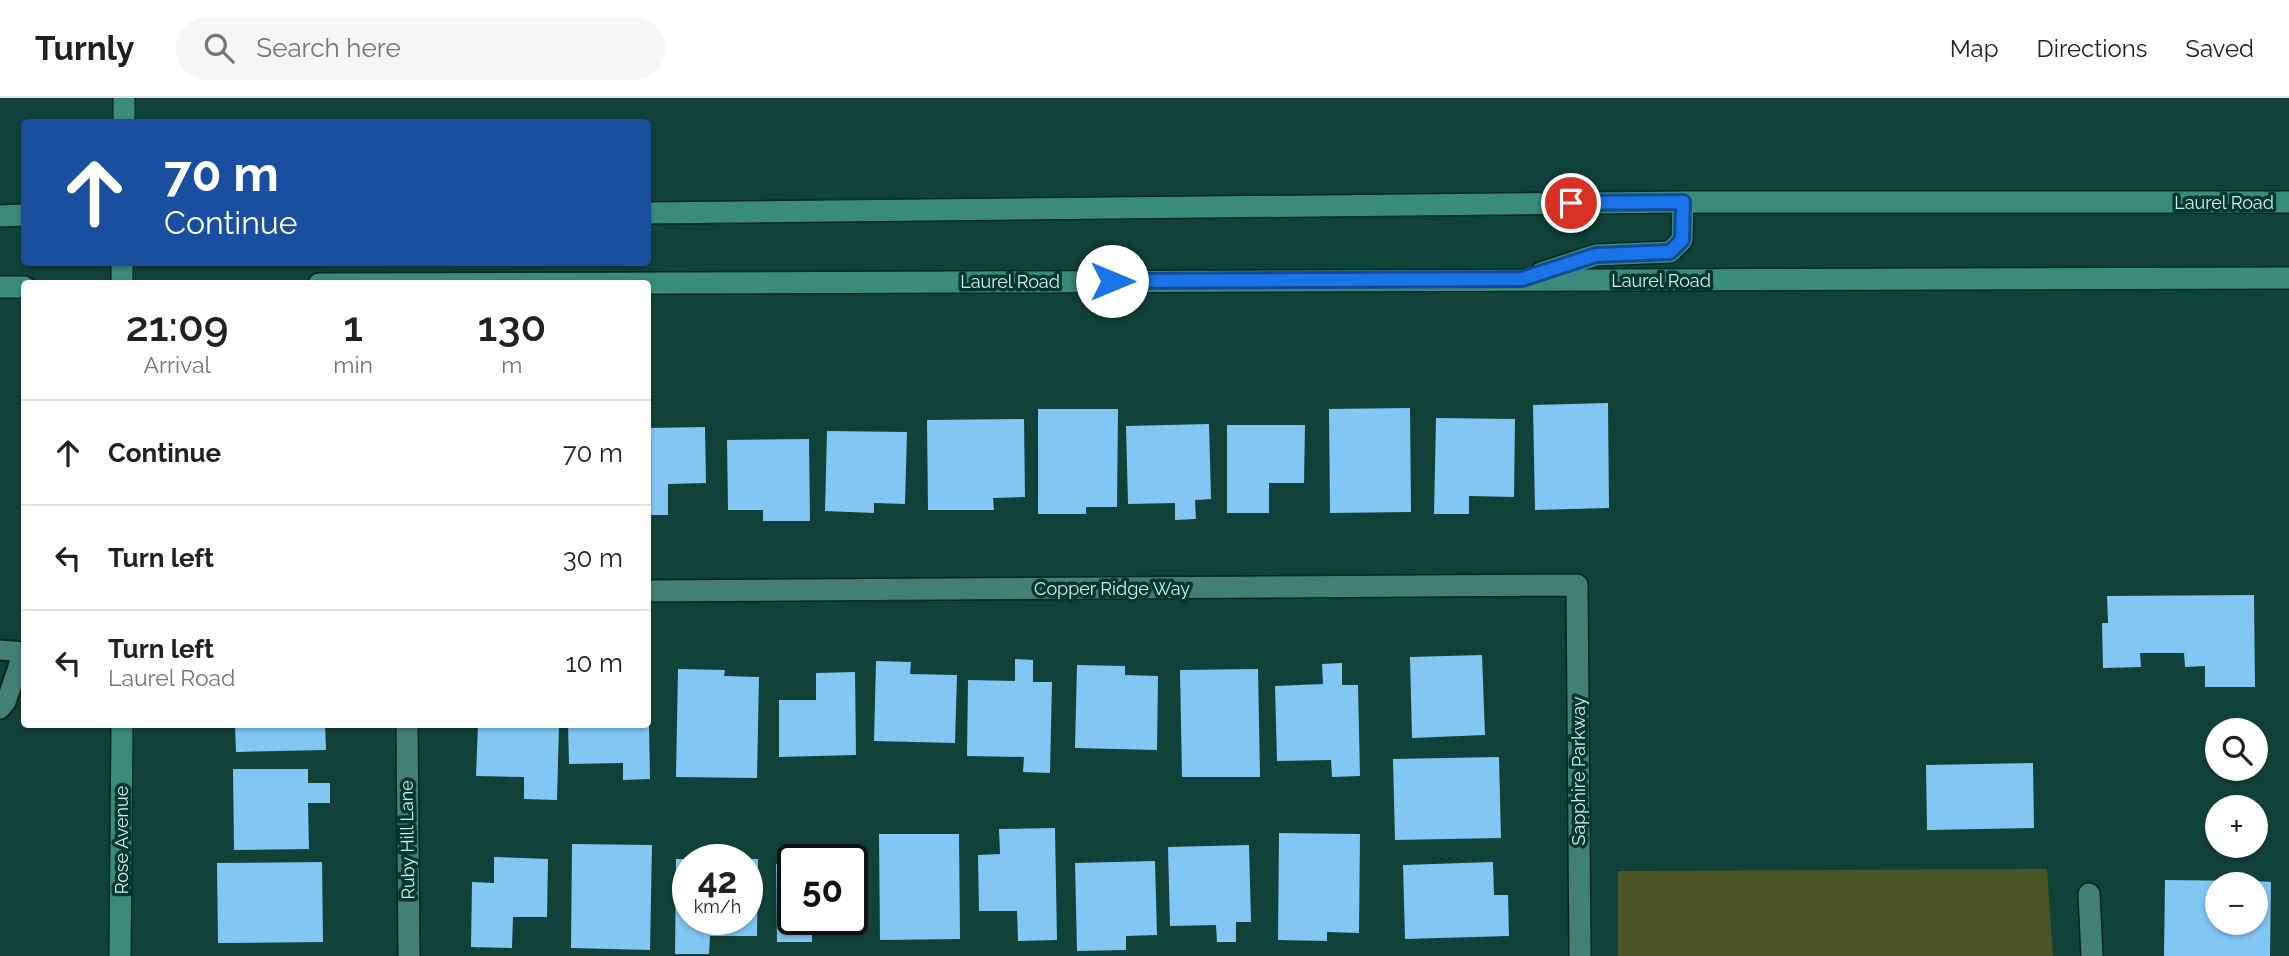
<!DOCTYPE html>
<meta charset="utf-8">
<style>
:root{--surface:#fff;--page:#f6f6f6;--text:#202124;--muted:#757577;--line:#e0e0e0}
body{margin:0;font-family:Raleway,sans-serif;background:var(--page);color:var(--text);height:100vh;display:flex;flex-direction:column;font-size:26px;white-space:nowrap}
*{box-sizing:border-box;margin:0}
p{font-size:23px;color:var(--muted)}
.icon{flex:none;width:38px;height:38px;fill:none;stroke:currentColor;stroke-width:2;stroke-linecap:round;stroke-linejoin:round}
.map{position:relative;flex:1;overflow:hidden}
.panel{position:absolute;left:21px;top:182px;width:630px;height:448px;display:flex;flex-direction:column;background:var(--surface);border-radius:7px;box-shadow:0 2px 5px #0004}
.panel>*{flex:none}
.banner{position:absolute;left:21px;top:21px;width:630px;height:147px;border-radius:7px;box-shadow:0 2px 5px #0004;background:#1a4fa0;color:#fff;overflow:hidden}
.buttons{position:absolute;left:2205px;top:620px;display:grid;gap:14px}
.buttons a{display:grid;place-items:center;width:63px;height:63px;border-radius:50%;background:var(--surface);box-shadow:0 2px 5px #0004;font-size:35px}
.speed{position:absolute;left:672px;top:746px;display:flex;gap:14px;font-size:35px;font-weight:700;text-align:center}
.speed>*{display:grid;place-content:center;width:91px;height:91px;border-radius:50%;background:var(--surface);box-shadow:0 2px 5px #0004;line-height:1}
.speed small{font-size:18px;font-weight:400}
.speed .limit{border:4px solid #111;border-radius:10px;background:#fff;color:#111}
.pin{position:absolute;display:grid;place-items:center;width:60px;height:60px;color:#fff;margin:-30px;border:4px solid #fff;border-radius:50%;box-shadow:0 2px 7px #0007}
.me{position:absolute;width:77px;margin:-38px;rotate:90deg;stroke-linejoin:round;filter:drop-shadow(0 0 5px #0008)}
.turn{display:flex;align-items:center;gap:24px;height:147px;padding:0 28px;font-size:32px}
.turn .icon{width:91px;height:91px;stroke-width:2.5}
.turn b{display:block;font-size:49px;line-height:60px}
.eta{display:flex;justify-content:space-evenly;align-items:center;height:119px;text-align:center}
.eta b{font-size:42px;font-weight:600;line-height:49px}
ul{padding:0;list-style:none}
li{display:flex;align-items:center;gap:21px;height:105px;padding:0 28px;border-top:2px solid var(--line)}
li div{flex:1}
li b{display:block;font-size:26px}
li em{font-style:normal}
header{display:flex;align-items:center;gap:42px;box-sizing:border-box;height:98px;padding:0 35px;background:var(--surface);border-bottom:2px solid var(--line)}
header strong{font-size:33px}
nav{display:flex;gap:38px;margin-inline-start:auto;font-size:24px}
.search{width:490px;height:63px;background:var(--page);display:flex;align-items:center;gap:18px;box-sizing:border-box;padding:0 24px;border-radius:38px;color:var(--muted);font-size:26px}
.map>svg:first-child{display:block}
.green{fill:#4b5424}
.building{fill:#82c6f3}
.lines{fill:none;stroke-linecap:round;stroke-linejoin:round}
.lane-casing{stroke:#042620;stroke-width:23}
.street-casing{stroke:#042620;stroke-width:24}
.secondary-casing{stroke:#042620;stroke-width:24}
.lane{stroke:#438073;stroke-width:19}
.street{stroke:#438073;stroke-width:21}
.secondary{stroke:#398c7c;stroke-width:21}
.route-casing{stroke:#114b97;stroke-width:18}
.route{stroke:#1a73e8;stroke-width:12}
.labels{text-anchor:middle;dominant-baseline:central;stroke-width:7;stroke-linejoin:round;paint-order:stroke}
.street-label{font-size:18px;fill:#d2f0e9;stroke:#03372f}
</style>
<header>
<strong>Turnly</strong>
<div class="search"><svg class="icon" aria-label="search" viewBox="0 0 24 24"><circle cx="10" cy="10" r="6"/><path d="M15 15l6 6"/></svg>Search here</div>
<nav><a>Map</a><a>Directions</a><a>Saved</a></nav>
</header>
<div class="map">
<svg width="2289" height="858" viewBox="0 0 2289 858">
<rect width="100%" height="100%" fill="#114239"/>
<polygon class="green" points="2047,771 2053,858 1618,858 1618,773"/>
<g class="building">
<polygon points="1608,305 1609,410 1535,412 1533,307"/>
<polygon points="1410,310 1411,414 1330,415 1329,311"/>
<polygon points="1038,311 1118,311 1117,409 1086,409 1086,416 1038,416"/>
<polygon points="1436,320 1515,321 1514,399 1469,398 1469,416 1434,416"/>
<polygon points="1024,321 1025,399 993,400 994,412 928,412 927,322"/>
<polygon points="1209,326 1211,401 1195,402 1196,421 1175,422 1175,405 1128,406 1126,328"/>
<polygon points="1227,327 1305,327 1304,385 1269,385 1269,415 1227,415"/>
<polygon points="705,329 706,385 668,386 668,417 648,417 648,330"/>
<polygon points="827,333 907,334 905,406 874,405 874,415 825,413"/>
<polygon points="809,341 810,423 763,423 763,412 728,412 727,342"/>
<polygon points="2254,497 2255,589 2205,589 2205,568 2185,569 2184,555 2140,555 2141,569 2103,570 2102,525 2108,525 2107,498"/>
<polygon points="1482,557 1485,637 1412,640 1410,559"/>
<polygon points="1015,561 1033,562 1033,584 1052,584 1050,675 1023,674 1024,659 967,658 968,582 1015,583"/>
<polygon points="876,563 911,564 910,576 957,577 955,645 874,643"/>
<polygon points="1342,565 1342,587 1358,587 1360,678 1332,679 1331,662 1277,663 1275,588 1323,586 1322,566"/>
<polygon points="1077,567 1125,568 1125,577 1158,578 1157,652 1075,650"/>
<polygon points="678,571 725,572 724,578 759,579 757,680 676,679"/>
<polygon points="1258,571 1260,679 1182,679 1180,572"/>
<polygon points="855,574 856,657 779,659 779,602 816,602 816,575"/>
<polygon points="235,626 325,626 326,652 236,654"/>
<polygon points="478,626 559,626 557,702 524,701 524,679 476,678"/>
<polygon points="568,626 649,626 650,681 623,682 623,665 569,666"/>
<polygon points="1499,659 1501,740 1395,742 1393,661"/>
<polygon points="2033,665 2034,730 1927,732 1926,667"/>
<polygon points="233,671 308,671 308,685 330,685 330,705 308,705 309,751 234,752"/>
<polygon points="1055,730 1057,842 1018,843 1017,813 979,813 978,757 1000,756 999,731"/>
<polygon points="1279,735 1360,736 1359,835 1327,834 1327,843 1278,842"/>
<polygon points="879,736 959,736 960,841 880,842"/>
<polygon points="572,746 652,747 650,852 571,850"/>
<polygon points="1249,747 1251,824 1236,824 1236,844 1217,844 1216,827 1170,828 1168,749"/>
<polygon points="494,759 548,761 547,819 513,819 512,850 471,849 472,784 494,785"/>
<polygon points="676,761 688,761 688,821 747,821 747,761 758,761 757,838 710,838 709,856 675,856"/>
<polygon points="1155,763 1157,837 1126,838 1126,852 1077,853 1075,765"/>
<polygon points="322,764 323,844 218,845 217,765"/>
<polygon points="1493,764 1494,797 1508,797 1509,838 1405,841 1403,767"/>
<polygon points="852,765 856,765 857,835 812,835 812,844 777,844 776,766 793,766 793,821 852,821"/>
<polygon points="2165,782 2252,783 2217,786 2217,824 2256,824 2256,783 2271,784 2270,858 2164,858"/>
</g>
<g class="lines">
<g class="lane-casing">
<g id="lane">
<polyline points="0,552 24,554"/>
<polyline points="0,611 6,604 23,554"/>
</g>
</g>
<g class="street-casing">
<g id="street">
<polyline points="648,493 1577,487 1580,858"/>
<polyline points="407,626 409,858"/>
<polyline points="2089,796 2092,858"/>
</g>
</g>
<g class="secondary-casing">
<g id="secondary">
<polyline points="124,24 124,0"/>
<polyline points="648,115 1683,104 2289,104"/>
<polyline points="0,118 24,117"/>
<polyline points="1541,175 1596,157 1670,154 1682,142 1683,104"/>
<polyline points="122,186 122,164"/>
<polyline points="319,186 2289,180"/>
<polyline points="0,189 24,189"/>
<polyline points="120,858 122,626"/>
</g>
</g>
<use href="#lane" class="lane"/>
<use href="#street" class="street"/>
<use href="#secondary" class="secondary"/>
</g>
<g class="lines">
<g class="route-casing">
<polyline id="route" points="1112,183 1522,181 1596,157 1670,154 1682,142 1683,104 1571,105"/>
</g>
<use href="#route" class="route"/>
</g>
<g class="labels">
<g class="street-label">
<text x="2224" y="104">Laurel Road</text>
<text x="1661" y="182">Laurel Road</text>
<text x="1010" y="183">Laurel Road</text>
<text x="1112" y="490">Copper Ridge Way</text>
<text transform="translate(1578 673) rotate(-90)">Sapphire Parkway</text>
<text transform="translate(121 742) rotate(-90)">Rose Avenue</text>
<text transform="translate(407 742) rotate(-91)">Ruby Hill Lane</text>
</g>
</g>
</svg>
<div class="buttons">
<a><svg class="icon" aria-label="search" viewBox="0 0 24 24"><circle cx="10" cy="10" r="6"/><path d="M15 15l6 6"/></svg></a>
<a>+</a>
<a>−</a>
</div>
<div class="speed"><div>42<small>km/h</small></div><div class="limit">50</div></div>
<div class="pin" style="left:1571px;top:105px;background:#d93025"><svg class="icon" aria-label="arrive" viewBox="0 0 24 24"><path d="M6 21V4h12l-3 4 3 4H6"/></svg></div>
<svg class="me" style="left:1112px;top:183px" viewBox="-20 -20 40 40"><circle r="19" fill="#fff"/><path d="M0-13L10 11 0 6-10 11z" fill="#1a73e8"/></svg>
<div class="banner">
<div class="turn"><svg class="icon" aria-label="ahead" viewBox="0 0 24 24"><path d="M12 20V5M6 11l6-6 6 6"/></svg><div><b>70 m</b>Continue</div></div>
</div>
<section class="panel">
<div class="eta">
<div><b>21:09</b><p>Arrival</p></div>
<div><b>1</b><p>min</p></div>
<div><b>130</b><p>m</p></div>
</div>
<ul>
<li><svg class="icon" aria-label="ahead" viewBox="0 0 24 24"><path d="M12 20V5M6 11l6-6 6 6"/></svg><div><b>Continue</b></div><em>70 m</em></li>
<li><svg class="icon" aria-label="left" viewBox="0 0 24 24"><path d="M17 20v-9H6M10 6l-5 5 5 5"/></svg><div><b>Turn left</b></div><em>30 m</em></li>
<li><svg class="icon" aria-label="left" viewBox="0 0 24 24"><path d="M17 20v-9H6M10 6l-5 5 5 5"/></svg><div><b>Turn left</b><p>Laurel Road</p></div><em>10 m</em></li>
</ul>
</section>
</div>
